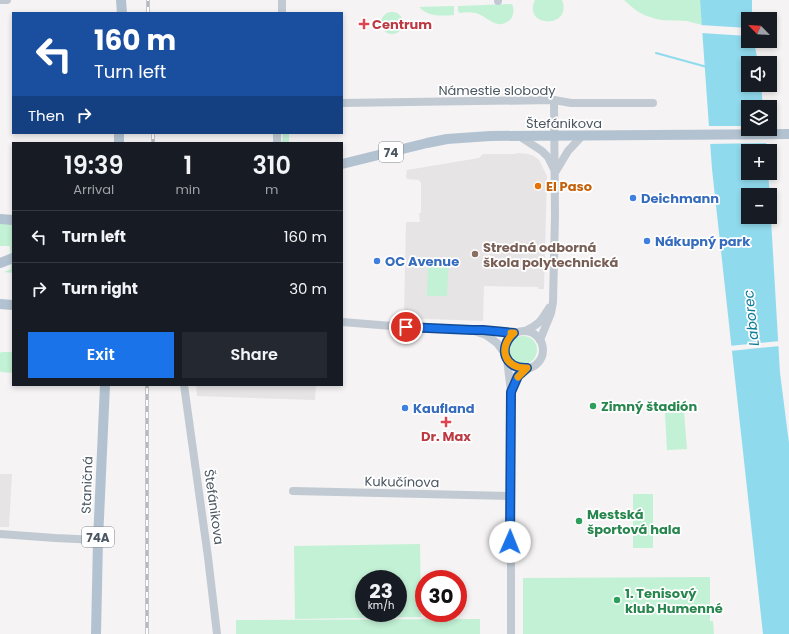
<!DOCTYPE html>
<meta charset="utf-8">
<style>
:root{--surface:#171b24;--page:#242831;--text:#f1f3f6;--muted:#9ea1a6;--line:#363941;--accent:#1a73e8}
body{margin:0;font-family:Poppins,sans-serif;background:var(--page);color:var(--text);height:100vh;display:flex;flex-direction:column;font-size:15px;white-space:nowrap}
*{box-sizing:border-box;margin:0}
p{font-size:13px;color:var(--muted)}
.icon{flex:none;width:22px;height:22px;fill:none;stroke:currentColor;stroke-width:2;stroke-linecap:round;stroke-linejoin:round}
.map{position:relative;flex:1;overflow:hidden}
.sheet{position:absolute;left:12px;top:142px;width:331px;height:244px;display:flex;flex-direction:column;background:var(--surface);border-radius:0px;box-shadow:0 2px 6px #0003}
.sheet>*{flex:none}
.hud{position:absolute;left:12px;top:12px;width:331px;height:122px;border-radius:0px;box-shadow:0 2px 6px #0003;background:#1a4fa0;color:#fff;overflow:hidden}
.needle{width:26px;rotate:295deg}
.buttons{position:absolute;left:741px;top:12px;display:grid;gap:8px}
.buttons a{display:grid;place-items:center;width:36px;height:36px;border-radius:0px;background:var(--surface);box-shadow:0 2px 6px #0003;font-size:20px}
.speed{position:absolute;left:355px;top:570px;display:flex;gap:8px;font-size:20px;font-weight:700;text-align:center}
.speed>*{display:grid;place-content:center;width:52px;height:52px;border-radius:50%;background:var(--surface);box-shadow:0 2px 6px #0003;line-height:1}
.speed small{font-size:10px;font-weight:400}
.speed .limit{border:6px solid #d22;background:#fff;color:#111}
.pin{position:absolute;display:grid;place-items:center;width:34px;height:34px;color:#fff;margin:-17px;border:2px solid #fff;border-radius:50%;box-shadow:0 1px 4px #0007}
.me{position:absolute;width:44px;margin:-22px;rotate:1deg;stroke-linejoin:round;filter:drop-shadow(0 0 3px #0008)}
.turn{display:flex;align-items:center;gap:14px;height:84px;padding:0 16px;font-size:18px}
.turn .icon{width:52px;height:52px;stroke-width:2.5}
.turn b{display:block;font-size:28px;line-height:34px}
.then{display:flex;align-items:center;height:38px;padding:0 16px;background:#0003;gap:8px;font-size:15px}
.eta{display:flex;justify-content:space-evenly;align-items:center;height:68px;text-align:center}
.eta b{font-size:24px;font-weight:600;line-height:28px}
.cta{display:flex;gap:8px;margin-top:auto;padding:8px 16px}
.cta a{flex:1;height:46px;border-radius:0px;background:var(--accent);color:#fff;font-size:16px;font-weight:600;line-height:46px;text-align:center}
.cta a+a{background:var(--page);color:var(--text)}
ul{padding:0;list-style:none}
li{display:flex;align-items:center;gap:12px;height:52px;padding:0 16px;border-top:1px solid var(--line)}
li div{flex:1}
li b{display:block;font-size:15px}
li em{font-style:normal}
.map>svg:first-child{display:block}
.education{fill:#e6e4e5}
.green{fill:#c3f1d5;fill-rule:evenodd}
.water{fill:#90daee}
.pier{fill:#f5f3f3}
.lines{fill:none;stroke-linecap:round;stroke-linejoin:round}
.stream{stroke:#90daee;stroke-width:2}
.minor{stroke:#c1cad2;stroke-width:8}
.major{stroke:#b3c2d1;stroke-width:10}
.rail-casing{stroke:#b5b8bd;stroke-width:3.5}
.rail{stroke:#fff;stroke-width:2;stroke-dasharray:6;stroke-linecap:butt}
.route-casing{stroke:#114b97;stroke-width:10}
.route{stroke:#1a73e8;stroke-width:7}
.slow{stroke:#f59e0b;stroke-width:7}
.health-dot{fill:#e0444e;stroke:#fff;stroke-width:1.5}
.food-dot{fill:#e8710a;stroke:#fff;stroke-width:1.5}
.shop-dot{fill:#3f7fe0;stroke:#fff;stroke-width:1.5}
.education-dot{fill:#8d6e63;stroke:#fff;stroke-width:1.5}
.leisure-dot{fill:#2e9e5b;stroke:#fff;stroke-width:1.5}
.labels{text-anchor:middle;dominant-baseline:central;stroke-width:3.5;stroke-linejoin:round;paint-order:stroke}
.shield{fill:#fff;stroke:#808990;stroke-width:1}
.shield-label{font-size:12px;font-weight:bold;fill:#4a5661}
.health-label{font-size:13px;font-weight:bold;fill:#be3a42;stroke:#fff;text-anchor:start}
.street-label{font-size:13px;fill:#4a5661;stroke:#fff}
.food-label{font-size:13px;font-weight:bold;fill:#c56008;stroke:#fff;text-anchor:start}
.shop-label{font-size:13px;font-weight:bold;fill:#366cbe;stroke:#fff;text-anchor:start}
.education-label{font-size:13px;font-weight:bold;fill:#785e54;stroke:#fff;text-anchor:start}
.leisure-label{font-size:13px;font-weight:bold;fill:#27864d;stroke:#fff;text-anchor:start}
.water-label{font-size:14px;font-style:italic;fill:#0c7c9b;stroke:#fff}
</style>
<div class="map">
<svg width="789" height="634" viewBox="0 0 789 634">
<rect width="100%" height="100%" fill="#f5f3f3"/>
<g class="education">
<polygon points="517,153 528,154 534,156 539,160 547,176 544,289 538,289 538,287 484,286 483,321 404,318 406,222 420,222 419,213 421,213 421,182 419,181 419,180 407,179 406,176 407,170 479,158 483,154 516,154"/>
<polygon points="196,385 316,385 315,400 197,396"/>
<polygon points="0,474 12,474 9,527 0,527"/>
</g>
<g class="green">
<path d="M 535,0 L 562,0 C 573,29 522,28 535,0 Z"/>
<path d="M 624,0 L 700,0 L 702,25 C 697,24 692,22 687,21 C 674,20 662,22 650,17 C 639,14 632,7 624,0 Z"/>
<path d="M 512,4 C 514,9 514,12 512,17 C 511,20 509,21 505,23 C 495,28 486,16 476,13 C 470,12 465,12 460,13 L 458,11 L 458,6 Z"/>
<path d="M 454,6 L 454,15 C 442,16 428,17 419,7 Z"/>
<circle cx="392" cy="23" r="11"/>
<polygon points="283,133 289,133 289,143 282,143"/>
<polygon points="0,223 13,223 13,273 4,272 11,269 10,246 0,246"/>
<polygon points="428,259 449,260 447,296 427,296"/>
<circle cx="523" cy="350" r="14"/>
<polygon points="2,352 13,352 13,373 1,372 0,371 0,353"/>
<polygon points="684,412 687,449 667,450 665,413"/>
<rect x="633" y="494" width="20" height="54"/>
<path d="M 420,544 L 421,617 L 295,619 L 294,546 ZM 364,579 L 398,579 L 398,613 L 364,613 Z"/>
<polygon points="710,577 710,621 713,621 714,634 523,634 523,578"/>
<polygon points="480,619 480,634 236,634 236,620"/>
</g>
<polygon class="water" points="700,0 752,0 752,19 748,19 748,41 754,41 758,63 748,63 748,85 761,85 763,107 748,107 748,129 765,129 767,151 748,151 748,173 768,173 770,195 748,195 748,217 770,217 770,202 780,373 789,443 789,634 763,634 712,169"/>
<g class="pier">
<polygon points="700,25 748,28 748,36 701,33"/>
<polygon points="707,126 748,126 748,129 767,129 768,143 708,144"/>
<polygon points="780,341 780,346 730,351 729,346"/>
</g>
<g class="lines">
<polyline class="stream" points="656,53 707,67"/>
<g class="minor">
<polyline points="0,0 7,0"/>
<polyline points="498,1 498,0"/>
<polyline points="282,13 282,0"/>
<polyline points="342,103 554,100 571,103 653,103"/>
<polyline points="519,136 542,151 548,157 554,169"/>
<polyline points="277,143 277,133"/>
<polyline points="556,171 568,151 582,136"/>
<polyline points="342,322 392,326 473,330 483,330 514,333"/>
<circle cx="524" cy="350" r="19"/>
<path d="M 525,331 C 540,324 541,321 549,308"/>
<polyline points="477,332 486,335 497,343 505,354"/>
<polyline points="540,340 551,313 553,302 555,216 554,100"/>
<polyline points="507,359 511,392 511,634"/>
<polyline points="184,385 208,557 217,634"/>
<polyline points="512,390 518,376 527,369"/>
<polyline points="293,491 511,496"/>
<polyline points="0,534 55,538 98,540"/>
</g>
<g class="major">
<polyline points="121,0 122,13"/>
<polyline points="119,143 119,133"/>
<polyline points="342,164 427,143 447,139 490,136 789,134"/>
<polyline points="0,219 13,220"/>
<polyline points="0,263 13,258"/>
<polyline points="0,304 13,305"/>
<polyline points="96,634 98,540 105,385"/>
</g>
<g class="rail-casing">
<g id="rail">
<polyline points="148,13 148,0"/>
<polyline points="153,133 153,143"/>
<polyline points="147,634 147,385"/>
</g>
</g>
<use href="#rail" class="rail"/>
</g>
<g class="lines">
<g class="route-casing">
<path id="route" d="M 406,327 L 472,330 L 483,330 L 514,333 C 497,348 505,369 527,368 L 518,376 L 511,392 L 510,542"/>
</g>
<use href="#route" class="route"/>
<path class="slow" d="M 511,333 L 514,333 C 497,348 505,369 527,368 L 518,377"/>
</g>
<g class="health-dot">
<path d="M362 18h4v4h4v4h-4v4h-4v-4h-4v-4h4z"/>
<path d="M444 416h4v4h4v4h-4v4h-4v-4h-4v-4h4z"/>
</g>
<circle class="food-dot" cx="538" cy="186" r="4"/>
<g class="shop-dot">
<circle cx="633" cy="198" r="4"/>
<circle cx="647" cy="241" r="4"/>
<circle cx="377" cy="261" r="4"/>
<circle cx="405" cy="408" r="4"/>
</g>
<circle class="education-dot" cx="475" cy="254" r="4"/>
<g class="leisure-dot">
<circle cx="593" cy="406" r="4"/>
<circle cx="579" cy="521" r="4"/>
<circle cx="617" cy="600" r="4"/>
</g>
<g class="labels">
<g class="shield">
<rect x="379" y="142" width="24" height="20" rx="3"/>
<rect x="82" y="527" width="32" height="20" rx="3"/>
</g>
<g class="shield-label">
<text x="391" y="152">74</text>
<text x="98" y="537">74A</text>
</g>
<g class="health-label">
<text x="372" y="24">Centrum</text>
<text x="446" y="436" text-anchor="middle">Dr. Max</text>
</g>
<g class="street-label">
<text x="497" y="90">Námestie slobody</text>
<text x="564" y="123">Štefánikova</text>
<text transform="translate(402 482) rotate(1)">Kukučínova</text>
<text transform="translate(87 485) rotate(-88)">Staničná</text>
<text transform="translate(214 507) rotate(82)">Štefánikova</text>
</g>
<g class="food-label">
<text x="546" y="186">El Paso</text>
</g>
<g class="shop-label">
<text x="641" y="198">Deichmann</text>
<text x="655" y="241">Nákupný park</text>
<text x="385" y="261">OC Avenue</text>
<text x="413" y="408">Kaufland</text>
</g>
<g class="education-label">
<text x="483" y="247">Stredná odborná<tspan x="483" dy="15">škola polytechnická</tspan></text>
</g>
<g class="leisure-label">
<text x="601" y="406">Zimný štadión</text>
<text x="587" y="514">Mestská<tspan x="587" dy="15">športová hala</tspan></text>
<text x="625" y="593">1. Tenisový<tspan x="625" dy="15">klub Humenné</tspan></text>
</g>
<g class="water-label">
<text transform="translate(751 318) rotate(-96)">Laborec</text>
</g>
</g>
</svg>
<div class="buttons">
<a><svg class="needle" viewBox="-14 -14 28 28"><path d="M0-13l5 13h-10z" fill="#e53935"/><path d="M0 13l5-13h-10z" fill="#9ea1a6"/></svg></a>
<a><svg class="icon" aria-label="sound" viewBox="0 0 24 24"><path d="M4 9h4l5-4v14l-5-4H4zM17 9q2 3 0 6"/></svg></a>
<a><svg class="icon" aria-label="layers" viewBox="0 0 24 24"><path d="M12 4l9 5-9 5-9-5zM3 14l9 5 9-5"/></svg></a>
<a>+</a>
<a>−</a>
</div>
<div class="speed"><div>23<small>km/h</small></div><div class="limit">30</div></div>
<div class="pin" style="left:406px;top:327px;background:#d93025"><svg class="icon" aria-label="arrive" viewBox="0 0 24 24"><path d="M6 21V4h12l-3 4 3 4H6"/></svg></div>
<svg class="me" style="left:510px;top:542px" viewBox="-20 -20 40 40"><circle r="19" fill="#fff"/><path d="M0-13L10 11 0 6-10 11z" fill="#1a73e8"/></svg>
<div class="hud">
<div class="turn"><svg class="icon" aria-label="left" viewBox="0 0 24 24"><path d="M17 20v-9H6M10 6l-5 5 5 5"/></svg><div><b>160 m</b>Turn left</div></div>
<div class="then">Then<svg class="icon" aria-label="right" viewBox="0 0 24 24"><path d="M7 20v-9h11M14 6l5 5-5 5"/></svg></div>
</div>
<section class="sheet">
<div class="eta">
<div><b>19:39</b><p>Arrival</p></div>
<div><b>1</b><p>min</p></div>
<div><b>310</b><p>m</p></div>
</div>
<ul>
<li><svg class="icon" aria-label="left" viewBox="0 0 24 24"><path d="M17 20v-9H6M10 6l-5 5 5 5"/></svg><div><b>Turn left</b></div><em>160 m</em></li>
<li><svg class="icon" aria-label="right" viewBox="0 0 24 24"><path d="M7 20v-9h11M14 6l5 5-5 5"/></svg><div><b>Turn right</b></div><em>30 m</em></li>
</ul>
<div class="cta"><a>Exit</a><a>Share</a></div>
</section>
</div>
